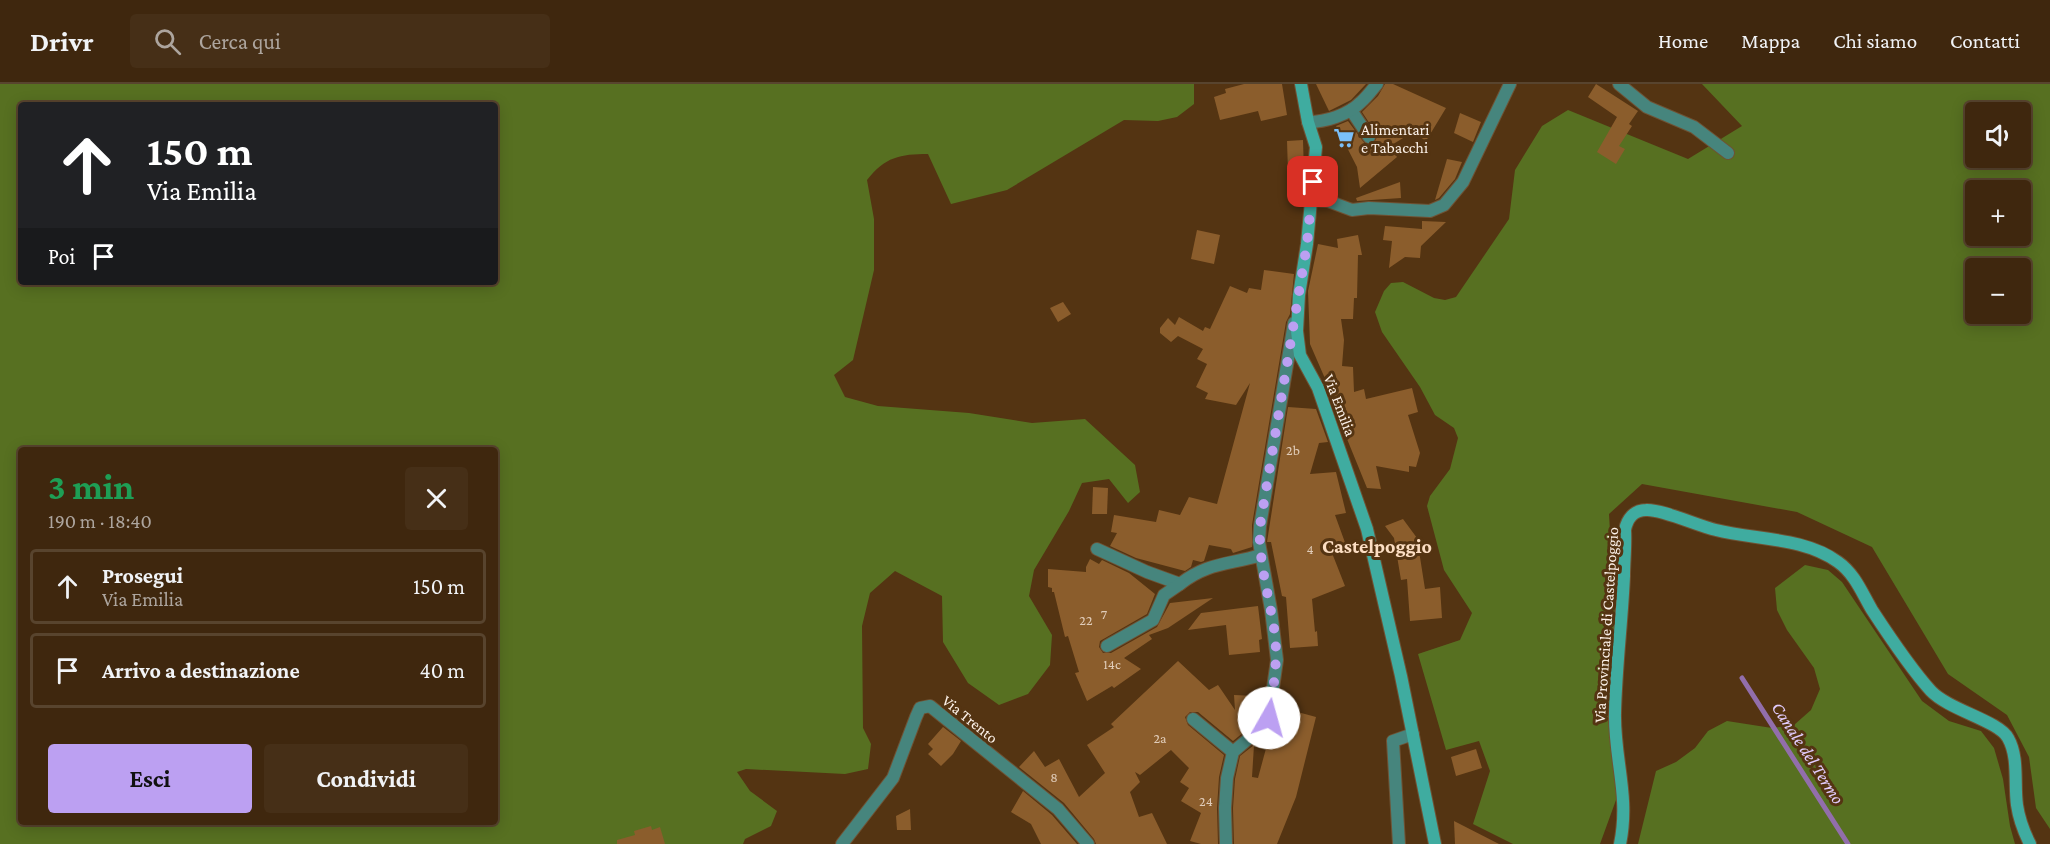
<!DOCTYPE html>
<html lang="it">
<meta charset="utf-8">
<style>
:root{--surface:#3f270e;--page:#462f17;--text:#f1f3f6;--muted:#ada59e;--line:#58442e;--accent:#bca0f2}
body{margin:0;font-family:"Crimson Pro",serif;background:var(--page);color:var(--text);height:100vh;display:flex;flex-direction:column;font-size:22px;white-space:nowrap}
*{box-sizing:border-box;margin:0}
p{font-size:20px;color:var(--muted)}
.icon{flex:none;width:33px;height:33px;fill:none;stroke:currentColor;stroke-width:2;stroke-linecap:round;stroke-linejoin:round}
.map{position:relative;flex:1;overflow:hidden}
.side{position:absolute;left:18px;top:363px;width:480px;height:378px;display:flex;flex-direction:column;background:var(--surface);border-radius:6px;box-shadow:0 3px 15px #0003,0 0 0 2px var(--line)}
.side>*{flex:none}
.hud{position:absolute;left:18px;top:18px;width:480px;height:183px;border-radius:6px;box-shadow:0 3px 15px #0003,0 0 0 2px var(--line);background:#202124;color:#fff;overflow:hidden}
.tools{position:absolute;left:1965px;top:18px;display:grid;gap:12px}
.tools a{display:grid;place-items:center;width:66px;height:66px;border-radius:6px;background:var(--surface);box-shadow:0 3px 15px #0003,0 0 0 2px var(--line);font-size:30px}
.pin{position:absolute;display:grid;place-items:center;width:51px;height:51px;color:#fff;margin:-26px;border-radius:12px;box-shadow:0 3px 9px #0006}
.me{position:absolute;width:66px;margin:-33px;rotate:7deg;stroke-linejoin:round;filter:drop-shadow(0 0 4px #0008)}
.turn{display:flex;align-items:center;gap:21px;height:126px;padding:0 30px;font-size:27px}
.turn .icon{width:78px;height:78px;stroke-width:2.5}
.turn b{display:block;font-size:42px;line-height:51px}
.then{display:flex;align-items:center;height:57px;padding:0 30px;background:#0003;gap:12px;font-size:22px}
.round{display:grid;place-items:center;flex:none;width:63px;height:63px;border-radius:6px;background:var(--page)}
.headline{display:flex;align-items:center;justify-content:space-between;height:102px;padding:0 30px}
h1{font-size:36px;font-weight:700;line-height:45px;color:#1e9e55}
.action{display:flex;gap:12px;margin-top:auto;padding:12px 30px}
.action a{flex:1;height:69px;border-radius:6px;background:var(--accent);color:#111;font-size:24px;font-weight:700;line-height:69px;text-align:center}
.action a+a{background:var(--page);color:var(--text)}
ul{padding:0;list-style:none}
li{display:flex;align-items:center;gap:18px;height:75px;margin:0 12px 9px;padding:0 18px;border:3px solid var(--line);border-radius:6px}
li div{flex:1}
li b{display:block;font-size:22px}
li em{font-style:normal}
header{display:flex;align-items:center;gap:36px;box-sizing:border-box;height:84px;padding:0 30px;background:var(--surface);border-bottom:2px solid var(--line)}
header strong{font-size:28px}
nav{display:flex;gap:33px;margin-inline-start:auto;font-size:21px}
.search{width:420px;height:54px;background:var(--page);display:flex;align-items:center;gap:15px;box-sizing:border-box;padding:0 21px;border-radius:6px;color:var(--muted);font-size:22px}
.map>svg:first-child{display:block}
.green{fill:#577021;fill-rule:evenodd}
.lines{fill:none;stroke-linecap:round;stroke-linejoin:round}
.stream{stroke:#926eab;stroke-width:5}
.building{fill:#8b5d2c}
.pedestrian-casing{stroke:#6f5234;stroke-width:14}
.minor-casing{stroke:#6f5234;stroke-width:14}
.secondary-casing{stroke:#6f5234;stroke-width:14}
.pedestrian{stroke:#46857d;stroke-width:12}
.minor{stroke:#46857d;stroke-width:12}
.secondary{stroke:#3faca0;stroke-width:12}
.route{stroke:#bca0f2;stroke-width:10;stroke-dasharray:0 18}
.labels{text-anchor:middle;dominant-baseline:central;stroke-width:6;stroke-linejoin:round;paint-order:stroke}
.number-label{font-size:14px;fill:#e0ccb9}
.poi-label{font-size:16px;fill:#fcf1e8;stroke:#543412;text-anchor:start}
.street-label{font-size:16px;fill:#fcf1e8;stroke:#543412}
.water-label{font-size:18px;font-style:italic;fill:#e3cdff;stroke:#543412}
.quarter-label{font-size:20px;font-weight:bold;fill:#fcdec3;stroke:#543412}
</style>
<header>
<strong>Drivr</strong>
<div class="search"><svg class="icon" aria-label="search" viewBox="0 0 24 24"><circle cx="10" cy="10" r="6"/><path d="M15 15l6 6"/></svg>Cerca qui</div>
<nav><a>Home</a><a>Mappa</a><a>Chi siamo</a><a>Contatti</a></nav>
</header>
<div class="map">
<svg width="2050" height="760" viewBox="0 0 2050 760">
<rect width="100%" height="100%" fill="#543412"/>
<g class="green">
<path d="M 0,0 L 1194,0 L 1194,20 L 1177,33 L 1158,37 L 1124,36 L 1007,106 L 951,120 L 928,70 C 900,70 885,73 867,96 L 874,135 L 874,186 L 853,276 L 834,291 L 845,313 L 878,322 L 969,329 L 1032,339 L 1085,335 L 1135,381 L 1140,408 L 1128,419 L 1109,395 L 1082,399 L 1069,427 L 1034,486 L 1029,512 L 1052,551 L 1050,581 L 1028,610 L 999,621 L 968,599 L 943,558 L 942,512 L 895,487 L 870,509 L 862,542 L 863,644 L 871,660 L 868,685 L 845,690 L 746,685 L 737,688 L 750,707 L 777,727 L 771,742 L 745,755 L 743,760 L 0,760 ZM 21,21 L 495,21 L 495,198 L 21,198 ZM 21,366 L 495,366 L 495,738 L 21,738 Z"/>
<path d="M 1702,0 L 2050,0 L 2050,745 L 2036,724 L 2029,673 L 2007,631 L 1948,590 L 1872,463 L 1797,428 L 1642,400 L 1609,430 L 1624,694 L 1600,760 L 1513,760 L 1473,740 L 1490,687 L 1479,657 L 1446,666 L 1418,570 L 1460,556 L 1472,529 L 1444,486 L 1427,422 L 1430,412 L 1450,385 L 1458,354 L 1454,344 L 1435,331 L 1420,303 L 1382,248 L 1375,228 L 1384,207 L 1391,199 L 1403,198 L 1434,214 L 1445,216 L 1456,213 L 1509,135 L 1515,86 L 1542,42 L 1568,26 L 1688,75 L 1742,42 ZM 1976,28 L 2020,28 L 2020,74 L 1976,74 ZM 1976,106 L 2020,106 L 2020,152 L 1976,152 ZM 1976,184 L 2020,184 L 2020,230 L 1976,230 Z"/>
<polygon points="1805,481 1828,486 1842,498 1922,617 1949,637 1981,647 1994,664 2003,695 2010,742 2015,760 1638,760 1656,687 1676,678 1695,664 1708,647 1727,637 1772,644 1794,641 1811,626 1820,605 1814,584 1787,546 1777,526 1775,504"/>
</g>
<g class="lines">
<polyline class="stream" points="1742,594 1848,760"/>
</g>
<g class="building">
<polygon points="1244,0 1282,0 1287,31 1261,37 1258,27 1220,36 1214,13 1226,9 1225,5"/>
<polygon points="1316,0 1366,0 1351,16 1329,27"/>
<polygon points="1385,0 1393,0 1446,24 1426,57 1413,48 1390,62 1397,73 1360,104 1357,83 1336,42 1348,37 1365,60 1374,59 1377,53 1376,49 1362,28 1378,12"/>
<polygon points="1596,0 1638,27 1629,40 1632,42 1619,62 1625,65 1616,80 1597,68 1617,33 1588,13"/>
<polygon points="1460,29 1481,38 1473,58 1454,49"/>
<polygon points="1303,56 1304,89 1288,89 1287,57"/>
<polygon points="1447,75 1462,78 1455,95 1439,114 1435,116"/>
<polygon points="1400,98 1401,114 1357,117 1356,114"/>
<polygon points="1422,137 1446,138 1421,162 1420,174 1405,173 1389,184 1392,157 1383,156 1385,142 1422,145"/>
<polygon points="1197,146 1220,151 1214,180 1191,175"/>
<polygon points="1358,151 1362,171 1358,171 1357,214 1354,214 1353,235 1341,235 1344,256 1342,282 1353,283 1354,308 1364,305 1366,315 1412,304 1418,328 1408,331 1420,369 1416,383 1409,382 1409,388 1376,382 1381,405 1367,404 1334,323 1330,306 1310,260 1308,207 1318,160 1338,164 1337,155"/>
<polygon points="1264,186 1294,190 1290,230 1286,238 1252,441 1252,463 1233,469 1231,465 1209,461 1204,477 1201,478 1193,476 1191,483 1185,487 1136,474 1110,462 1117,449 1111,448 1114,431 1156,438 1159,426 1180,431 1189,413 1217,420 1250,299 1236,321 1205,315 1208,309 1196,303 1207,280 1197,275 1203,265 1178,252 1171,258 1160,249 1160,244 1168,234 1175,241 1179,233 1203,247 1205,243 1210,245 1230,202 1247,209 1249,204 1261,206"/>
<polygon points="1063,218 1071,230 1058,238 1050,224"/>
<polygon points="1288,323 1316,325 1328,358 1319,359 1310,390 1336,388 1346,429 1335,431 1347,464 1332,469 1345,502 1312,515 1315,548 1317,547 1318,562 1290,564 1286,513 1282,512 1271,458 1267,458"/>
<polygon points="1093,403 1108,404 1107,430 1092,430"/>
<polygon points="1403,435 1417,454 1425,505 1440,503 1442,534 1410,537 1407,495 1401,496 1394,454 1385,442"/>
<polygon points="1090,475 1099,480 1102,476 1129,489 1155,510 1147,530 1100,557 1099,563 1103,569 1111,569 1157,543 1170,519 1213,514 1168,544 1149,551 1152,555 1124,574 1141,585 1114,604 1112,602 1087,617 1075,589 1079,588 1068,552 1065,553 1054,508 1052,508 1052,504 1048,503 1048,485 1086,488 1086,483"/>
<polygon points="1258,522 1262,555 1259,556 1260,568 1229,571 1226,541 1188,546 1201,529"/>
<polygon points="1178,577 1209,606 1218,601 1235,626 1234,611 1256,612 1255,639 1233,657 1198,628 1190,628 1185,633 1188,641 1224,671 1219,693 1217,724 1218,760 1201,760 1190,757 1201,729 1181,717 1189,704 1180,698 1189,684 1171,666 1140,691 1135,688 1140,698 1130,708 1139,733 1152,729 1167,760 1096,760 1094,755 1064,719 1019,683 1034,667 1045,683 1059,675 1079,713 1105,689 1087,661 1114,643 1111,640"/>
<polygon points="1294,627 1316,633 1296,713 1277,760 1234,760 1233,724 1235,695 1240,672 1254,661 1252,693 1258,694 1271,646 1277,636 1294,634"/>
<polygon points="943,643 961,657 953,670 941,682 928,670 933,665 928,660"/>
<polygon points="1476,665 1482,684 1456,692 1451,673"/>
<polygon points="1023,707 1052,731 1077,760 1041,760 1031,740 1011,728"/>
<polygon points="910,725 911,746 897,746 896,732"/>
<polygon points="1454,737 1499,760 1455,760"/>
<polygon points="651,742 652,746 660,743 665,760 617,760 617,756 635,751 634,747"/>
</g>
<g class="lines">
<g class="pedestrian-casing">
<g id="pedestrian">
<polyline points="1193,635 1233,668"/>
<polyline points="1225,724 1227,694 1233,668 1268,638 1272,611"/>
</g>
</g>
<g class="minor-casing">
<g id="minor">
<polyline points="1619,0 1647,23 1694,43 1728,69"/>
<polyline points="1351,26 1369,53"/>
<path d="M 1308,38 C 1326,38 1348,31 1361,18 C 1367,13 1372,6 1377,0"/>
<polyline points="1311,116 1328,117 1352,126 1369,124 1430,127 1444,121 1463,98 1510,0"/>
<path d="M 1097,465 L 1147,488 L 1180,500 C 1208,478 1229,481 1261,471"/>
<polyline points="1107,562 1153,536 1164,511 1180,500"/>
<polyline points="1272,611 1277,576 1271,526 1259,458 1260,442 1294,239"/>
<polyline points="1225,724 1226,760"/>
<polyline points="842,760 893,694 916,633 920,624 930,622 1058,725 1088,760"/>
<polyline points="1399,760 1393,657 1413,650"/>
</g>
</g>
<g class="secondary-casing">
<g id="secondary">
<polyline points="1301,0 1308,38 1316,63 1307,160 1299,211 1297,247 1300,271 1318,304 1367,445 1401,592 1435,760"/>
<path d="M 1620,760 C 1630,712 1614,675 1615,629 C 1616,583 1622,537 1624,492 C 1624,477 1626,461 1625,446 C 1627,435 1634,426 1646,426 C 1662,425 1698,442 1716,446 C 1755,456 1804,453 1838,478 C 1855,490 1862,509 1872,526 C 1889,552 1910,584 1931,607 C 1949,626 1999,637 2008,654 C 2019,673 2014,700 2017,721 C 2019,735 2024,748 2030,760"/>
</g>
</g>
<use href="#pedestrian" class="pedestrian"/>
<use href="#minor" class="minor"/>
<use href="#secondary" class="secondary"/>
</g>
<g class="lines">
<path class="route" d="M 1269,634 C 1273,606 1278,579 1275,551 C 1270,515 1258,478 1260,442 L 1307,160 L 1313,98"/>
</g>
<defs>
<g id="supermarket-bare" transform="scale(1.62)"><path d="M-6-5.5h2.5l.6 2H6L4.5 2H-2.5L-4.4-4H-6ZM-1.5 3.2a1.3 1.3 0 1 0 .1 0ZM3 3.2a1.3 1.3 0 1 0 .1 0Z" fill="#7abff8" stroke="#543412" stroke-width="2.5" paint-order="stroke"/></g>
</defs>
<g fill-rule="evenodd">
<use href="#supermarket-bare" x="1344" y="54"/>
</g>
<g class="labels">
<g class="number-label">
<text x="1293" y="366">2b</text>
<text x="1310" y="465">4</text>
<text x="1104" y="530">7</text>
<text x="1086" y="536">22</text>
<text x="1112" y="580">14c</text>
<text x="1160" y="654">2a</text>
<text x="1054" y="693">8</text>
<text x="1206" y="717">24</text>
</g>
<g class="poi-label">
<text x="1361" y="45">Alimentari<tspan x="1361" dy="18">e Tabacchi</tspan></text>
</g>
<g class="street-label">
<text transform="translate(1340 321) rotate(69)">Via Emilia</text>
<text transform="translate(1606 541) rotate(-86)">Via Provinciale di Castelpoggio</text>
<text transform="translate(970 635) rotate(39)">Via Trento</text>
</g>
<g class="water-label">
<text transform="translate(1808 669) rotate(57)">Canale del Termo</text>
</g>
<g class="quarter-label">
<text x="1377" y="462">Castelpoggio</text>
</g>
</g>
</svg>
<div class="tools">
<a><svg class="icon" aria-label="sound" viewBox="0 0 24 24"><path d="M4 9h4l5-4v14l-5-4H4zM17 9q2 3 0 6"/></svg></a>
<a>+</a>
<a>−</a>
</div>
<div class="pin" style="left:1313px;top:98px;background:#d93025"><svg class="icon" aria-label="arrive" viewBox="0 0 24 24"><path d="M6 21V4h12l-3 4 3 4H6"/></svg></div>
<svg class="me" style="left:1269px;top:634px" viewBox="-20 -20 40 40"><circle r="19" fill="#fff"/><path d="M0-13L10 11 0 6-10 11z" fill="#bca0f2"/></svg>
<div class="hud">
<div class="turn"><svg class="icon" aria-label="ahead" viewBox="0 0 24 24"><path d="M12 20V5M6 11l6-6 6 6"/></svg><div><b>150 m</b>Via Emilia</div></div>
<div class="then">Poi<svg class="icon" aria-label="arrive" viewBox="0 0 24 24"><path d="M6 21V4h12l-3 4 3 4H6"/></svg></div>
</div>
<section class="side">
<div class="headline"><div><h1>3 min</h1><p>190 m · 18:40</p></div><a class="round"><svg class="icon" aria-label="close" viewBox="0 0 24 24"><path d="M6 6l12 12M18 6L6 18"/></svg></a></div>
<ul>
<li><svg class="icon" aria-label="ahead" viewBox="0 0 24 24"><path d="M12 20V5M6 11l6-6 6 6"/></svg><div><b>Prosegui</b><p>Via Emilia</p></div><em>150 m</em></li>
<li><svg class="icon" aria-label="arrive" viewBox="0 0 24 24"><path d="M6 21V4h12l-3 4 3 4H6"/></svg><div><b>Arrivo a destinazione</b></div><em>40 m</em></li>
</ul>
<div class="action"><a>Esci</a><a>Condividi</a></div>
</section>
</div>
